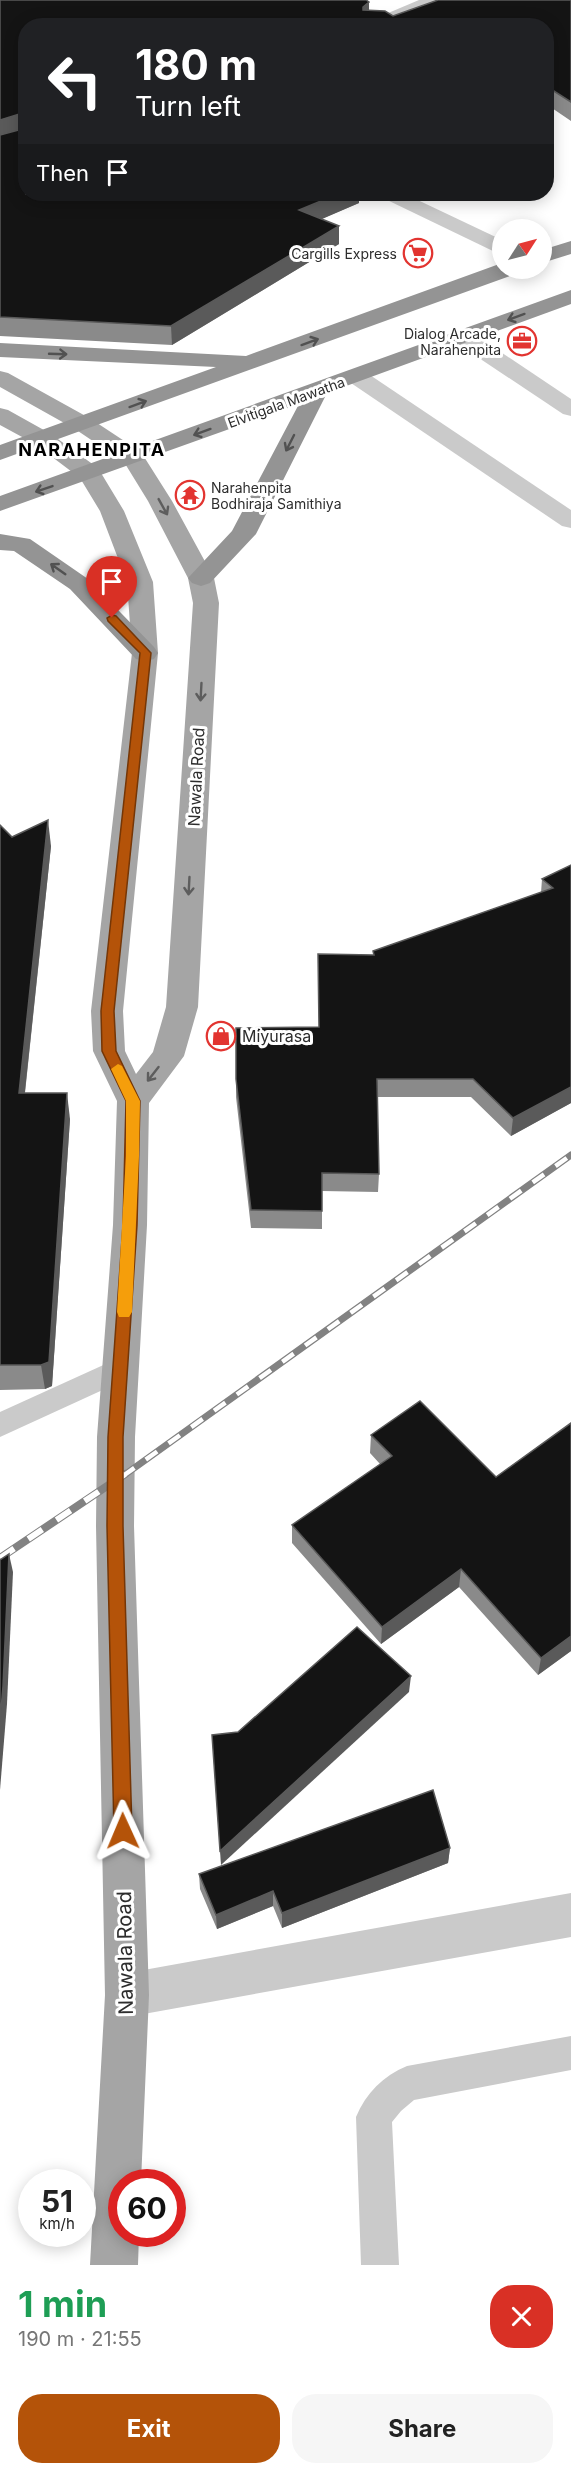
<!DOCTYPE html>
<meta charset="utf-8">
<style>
:root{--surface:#fff;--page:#f6f6f6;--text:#222;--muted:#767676;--accent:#b45309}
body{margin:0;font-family:Inter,sans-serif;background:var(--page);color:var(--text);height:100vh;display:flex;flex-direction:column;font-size:22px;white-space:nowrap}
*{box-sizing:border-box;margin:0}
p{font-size:20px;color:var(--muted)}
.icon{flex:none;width:33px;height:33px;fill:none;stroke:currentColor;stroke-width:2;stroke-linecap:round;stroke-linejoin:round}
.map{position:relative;height:2265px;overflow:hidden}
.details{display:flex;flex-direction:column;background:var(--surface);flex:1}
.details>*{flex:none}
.banner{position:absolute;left:18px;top:18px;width:536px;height:183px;border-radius:24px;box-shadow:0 3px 15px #0003;background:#202124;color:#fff;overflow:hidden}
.needle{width:39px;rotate:54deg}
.controls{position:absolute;left:492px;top:219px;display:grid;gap:12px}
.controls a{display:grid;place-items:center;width:60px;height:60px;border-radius:50%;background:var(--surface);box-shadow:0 3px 15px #0003;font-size:30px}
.speed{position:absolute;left:18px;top:2169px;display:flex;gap:12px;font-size:30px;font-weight:700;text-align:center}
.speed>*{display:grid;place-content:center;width:78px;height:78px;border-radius:50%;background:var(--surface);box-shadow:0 3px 15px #0003;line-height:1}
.speed small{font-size:15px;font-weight:400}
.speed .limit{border:9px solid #d22;background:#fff;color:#111}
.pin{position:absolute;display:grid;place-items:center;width:51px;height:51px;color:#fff;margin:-62px -26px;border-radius:50% 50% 50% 0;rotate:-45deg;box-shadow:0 0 6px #0007}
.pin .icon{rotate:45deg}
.me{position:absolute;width:66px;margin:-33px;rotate:359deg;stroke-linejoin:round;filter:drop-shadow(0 0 4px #0008)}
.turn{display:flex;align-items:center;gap:21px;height:126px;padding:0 18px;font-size:27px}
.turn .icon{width:78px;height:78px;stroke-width:2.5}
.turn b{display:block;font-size:42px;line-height:51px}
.then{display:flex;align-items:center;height:57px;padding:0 18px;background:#0003;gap:12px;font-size:22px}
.round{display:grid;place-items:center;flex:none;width:63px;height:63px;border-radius:24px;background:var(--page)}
.head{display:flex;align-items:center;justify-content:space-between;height:102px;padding:0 18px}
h1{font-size:36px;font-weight:700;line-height:45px;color:#1e9e55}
.cta{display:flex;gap:12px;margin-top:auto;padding:12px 18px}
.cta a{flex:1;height:69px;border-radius:24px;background:var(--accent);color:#fff;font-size:24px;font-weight:700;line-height:69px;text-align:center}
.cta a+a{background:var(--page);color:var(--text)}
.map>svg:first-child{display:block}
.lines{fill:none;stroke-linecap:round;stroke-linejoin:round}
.lane{fill:#cacaca;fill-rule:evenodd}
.street{fill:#cacaca;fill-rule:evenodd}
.primary{fill:#a5a5a5;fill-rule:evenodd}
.highway{fill:#949494;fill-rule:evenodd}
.rail-far1-casing{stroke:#828282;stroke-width:7}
.rail-casing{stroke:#828282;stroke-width:8}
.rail-far1{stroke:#fff;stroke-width:4.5;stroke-dasharray:14;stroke-linecap:butt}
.rail{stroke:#fff;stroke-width:6;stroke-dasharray:17;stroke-linecap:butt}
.wall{fill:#8a8a8a}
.shaded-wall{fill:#5a5a5a}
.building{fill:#141414;stroke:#5a5a5a;stroke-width:1.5}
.oneway{stroke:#515151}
.oneway2{stroke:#5d5d5d}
.route{fill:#b45309;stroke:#753606;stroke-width:1.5}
.slow{fill:#f59e0b}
.labels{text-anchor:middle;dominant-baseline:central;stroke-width:6;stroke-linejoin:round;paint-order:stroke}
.far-poi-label{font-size:14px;fill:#2d2d2d;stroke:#fff;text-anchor:end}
.far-street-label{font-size:14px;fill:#2d2d2d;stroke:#fff}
.street-label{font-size:16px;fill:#2d2d2d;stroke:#fff}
.poi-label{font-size:16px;fill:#2d2d2d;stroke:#fff;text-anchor:start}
.far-district-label{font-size:18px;font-weight:bold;letter-spacing:1.5px;fill:#000;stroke:#fff}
.near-street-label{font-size:20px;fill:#2d2d2d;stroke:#fff}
</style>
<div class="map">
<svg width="571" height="2265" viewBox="0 0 571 2265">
<rect width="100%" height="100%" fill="#fff"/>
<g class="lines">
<g class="lane">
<polygon points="121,1357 131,1361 135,1369 131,1377 0,1437 0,1412"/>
<path d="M 571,2036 L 571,2070 L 414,2100 L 401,2111 L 392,2122 L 399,2265 L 361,2265 L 356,2117 C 366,2093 383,2076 407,2066 Z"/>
</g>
<g class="street">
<polygon points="419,0 443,0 440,4 390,26 364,26 367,22"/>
<polygon points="380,194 405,194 502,240 502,254 495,252 383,198"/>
<polygon points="463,330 471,332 571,399 571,416 563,414 455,342 452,337 455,332"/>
<polygon points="356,369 364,371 571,510 571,528 562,526 348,381 345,376 348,371"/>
<polygon points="571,1893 571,1937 127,2017 111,2011 105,1995 111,1979 127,1973"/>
</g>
<polygon class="primary" points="0,371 8,373 91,419 141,452 172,501 214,578 219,603 198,1007 184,1056 149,1103 147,1225 135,1437 134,1526 149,1995 141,2182 122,2182 122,2234 139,2234 138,2265 90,2265 105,1995 96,1526 97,1437 113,1225 117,1101 93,1051 91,1011 132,653 127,582 100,511 80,478 35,444 0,425 0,408 8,410 51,434 98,468 124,511 153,582 158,653 123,1011 125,1051 136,1074 153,1052 166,1007 193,603 188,578 148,501 124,462 75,429 0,387"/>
<g class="highway">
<polygon points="571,241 571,254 542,263 542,250"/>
<polygon points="502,263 502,268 520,268 518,273 0,460 0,445 216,367 0,357 0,343 246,356"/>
<polygon points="571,290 571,304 327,393 256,534 210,583 201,586 192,583 188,578 232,531 299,404 0,511 0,496"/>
<polygon points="0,534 30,539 88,579 154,647 158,653 154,659 145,661 136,659 70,589 14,551 0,550"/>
</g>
<g class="rail-far1-casing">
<polyline id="rail-far1" points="123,1476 571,1155"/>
</g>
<g class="rail-casing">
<polyline id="rail" points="0,1558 125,1474"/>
</g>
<use href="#rail-far1" class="rail-far1"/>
<use href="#rail" class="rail"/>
</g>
<g class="wall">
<polygon points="0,0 369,11 393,16 571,0 571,121 546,104 546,26 26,26 359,203 321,219 339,226 339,244 172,345 0,336"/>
<polygon points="0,825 12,837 51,846 25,1093 70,1119 52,1386 45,1389 0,1390"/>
<polygon points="571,865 571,1103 511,1136 471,1097 377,1097 379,1174 378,1192 322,1191 322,1229 251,1228 236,1097 236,1079 319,1027 318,954 373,955 373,951 541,893 542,879"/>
<polygon points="571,1423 571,1651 538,1675 459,1587 381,1644 292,1543 292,1525 380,1464 370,1453 371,1435 496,1477"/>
<polygon points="450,1848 448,1863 282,1928 273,1906 217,1929 200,1889 199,1874"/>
</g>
<g class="shaded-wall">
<polygon points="369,2 369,19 362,25 363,7"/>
<polygon points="26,112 26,131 0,138 0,120"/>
<polygon points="338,194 359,194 359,203 299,229 299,210"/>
<polygon points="339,226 339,244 172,345 171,326"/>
<polygon points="48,820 51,846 22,1119 19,1093"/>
<polygon points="571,1087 571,1103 511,1136 513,1118"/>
<polygon points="67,1093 70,1119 52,1386 45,1389 41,1365"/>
<polygon points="9,1554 13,1572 7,1704 0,1790 0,1722"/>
<polygon points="461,1569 459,1587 381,1644 382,1627"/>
<polygon points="571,1636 571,1651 538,1675 541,1658"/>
<polygon points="411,1676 409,1692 221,1865 220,1851"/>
<polygon points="450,1848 448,1863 282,1928 282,1913"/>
<polygon points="273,1891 273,1906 217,1929 216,1915"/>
</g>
<g class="building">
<polygon points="0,0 366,0 369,2 363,7 363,10 385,11 393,16 438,0 571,0 571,102 546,86 546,26 26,26 26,112 0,120"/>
<polygon points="26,128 26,194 338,194 299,210 339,226 171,326 0,317 0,135"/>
<polygon points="48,820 19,1093 67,1093 49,1362 41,1365 0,1365 0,825 12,837"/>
<polygon points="571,865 571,1087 513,1118 473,1079 377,1079 379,1174 322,1173 322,1211 251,1210 236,1079 236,1028 319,1027 318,954 374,955 373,951 553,888 542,879"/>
<polygon points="420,1401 496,1477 571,1423 571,1636 541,1658 461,1569 382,1627 292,1525 392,1456 371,1435"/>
<polygon points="9,1554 3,1686 0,1722 0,1560"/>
<polygon points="357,1627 411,1676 220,1851 212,1735 238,1732"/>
<polygon points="433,1790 450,1848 282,1913 273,1891 216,1915 199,1874"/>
</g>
<defs><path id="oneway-shaft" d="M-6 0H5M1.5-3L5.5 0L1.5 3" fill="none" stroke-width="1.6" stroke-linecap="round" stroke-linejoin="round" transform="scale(1.5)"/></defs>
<g class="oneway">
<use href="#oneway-shaft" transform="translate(516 317) rotate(160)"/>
<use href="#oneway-shaft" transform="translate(310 342) rotate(-20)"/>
<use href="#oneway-shaft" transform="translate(58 354) rotate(2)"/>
<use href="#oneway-shaft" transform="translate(138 404) rotate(-20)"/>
<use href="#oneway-shaft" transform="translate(202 432) rotate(160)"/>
<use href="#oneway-shaft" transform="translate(290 443) rotate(117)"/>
<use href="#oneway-shaft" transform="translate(44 489) rotate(161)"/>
<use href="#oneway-shaft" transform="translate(58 569) rotate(-145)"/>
</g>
<g class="oneway2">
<use href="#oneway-shaft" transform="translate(163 507) rotate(61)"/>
<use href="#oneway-shaft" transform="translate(201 692) rotate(93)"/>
<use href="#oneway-shaft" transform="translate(189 886) rotate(93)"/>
<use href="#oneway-shaft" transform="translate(153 1074) rotate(128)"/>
</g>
<polygon class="route" points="112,615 116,616 151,653 114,1011 116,1051 140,1101 137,1225 123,1437 123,1526 132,1831 129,1837 123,1839 117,1837 114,1831 107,1526 108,1437 123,1225 126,1101 102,1051 101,1011 140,653 108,621 107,618"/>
<polygon class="slow" points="118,1064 122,1066 140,1101 139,1156 132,1312 129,1317 119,1317 117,1312 126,1156 126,1101 111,1069"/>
<defs>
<g id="supermarket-ring" transform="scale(1.5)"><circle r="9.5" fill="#fff" stroke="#e23430" stroke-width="1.5"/><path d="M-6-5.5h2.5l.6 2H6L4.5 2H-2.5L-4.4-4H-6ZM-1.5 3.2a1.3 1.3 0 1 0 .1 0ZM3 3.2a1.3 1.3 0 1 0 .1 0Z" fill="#e23430"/></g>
<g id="office-ring" transform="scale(1.5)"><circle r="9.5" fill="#fff" stroke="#e23430" stroke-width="1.5"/><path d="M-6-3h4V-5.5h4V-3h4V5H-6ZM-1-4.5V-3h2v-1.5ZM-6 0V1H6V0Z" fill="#e23430"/></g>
<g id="temple-ring" transform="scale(1.5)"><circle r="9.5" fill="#fff" stroke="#e23430" stroke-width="1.5"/><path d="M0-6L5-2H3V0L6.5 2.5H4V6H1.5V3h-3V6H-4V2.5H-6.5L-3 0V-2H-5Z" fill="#e23430"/></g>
<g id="shop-ring" transform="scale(1.5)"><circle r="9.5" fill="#fff" stroke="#e23430" stroke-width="1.5"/><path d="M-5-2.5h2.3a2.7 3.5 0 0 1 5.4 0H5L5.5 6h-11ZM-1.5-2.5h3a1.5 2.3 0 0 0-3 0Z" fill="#e23430"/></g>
</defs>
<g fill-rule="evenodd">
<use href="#supermarket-ring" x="418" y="253"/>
<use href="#office-ring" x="522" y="341"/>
<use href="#temple-ring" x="190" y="495"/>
<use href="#shop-ring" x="221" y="1036"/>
</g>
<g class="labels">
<g class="far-poi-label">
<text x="397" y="253">Cargills Express</text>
<text x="501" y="333">Dialog Arcade,<tspan x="501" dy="16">Narahenpita</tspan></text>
<text x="211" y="487" text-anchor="start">Narahenpita<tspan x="211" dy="16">Bodhiraja Samithiya</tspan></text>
</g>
<g class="far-street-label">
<text transform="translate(286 402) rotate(-20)">Elvitigala Mawatha</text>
</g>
<g class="street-label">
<text transform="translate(196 777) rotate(-87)">Nawala Road</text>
</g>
<g class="poi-label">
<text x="242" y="1036">Miyurasa</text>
</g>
<g class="far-district-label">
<text x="92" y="449">NARAHENPITA</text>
</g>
<g class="near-street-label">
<text transform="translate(125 1953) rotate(-91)">Nawala Road</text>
</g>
</g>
</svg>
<div class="controls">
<a><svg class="needle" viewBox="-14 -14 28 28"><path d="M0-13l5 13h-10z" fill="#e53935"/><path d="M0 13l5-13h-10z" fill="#767676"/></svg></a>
</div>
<div class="speed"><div>51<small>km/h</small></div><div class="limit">60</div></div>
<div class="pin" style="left:112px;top:618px;background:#d93025"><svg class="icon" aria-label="arrive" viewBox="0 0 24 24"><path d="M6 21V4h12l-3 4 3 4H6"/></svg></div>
<svg class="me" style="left:123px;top:1831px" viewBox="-20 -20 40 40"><path d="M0-17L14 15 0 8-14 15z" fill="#b45309" stroke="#fff" stroke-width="4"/></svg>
<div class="banner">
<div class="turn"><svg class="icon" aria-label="left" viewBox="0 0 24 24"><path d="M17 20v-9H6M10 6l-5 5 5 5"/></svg><div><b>180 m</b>Turn left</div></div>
<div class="then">Then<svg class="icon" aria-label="arrive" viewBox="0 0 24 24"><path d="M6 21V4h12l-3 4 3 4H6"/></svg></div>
</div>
</div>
<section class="details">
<div class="head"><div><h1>1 min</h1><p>190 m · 21:55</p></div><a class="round" style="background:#d93025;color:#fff"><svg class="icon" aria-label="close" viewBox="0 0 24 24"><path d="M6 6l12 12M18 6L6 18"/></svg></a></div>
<div class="cta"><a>Exit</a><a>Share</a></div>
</section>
